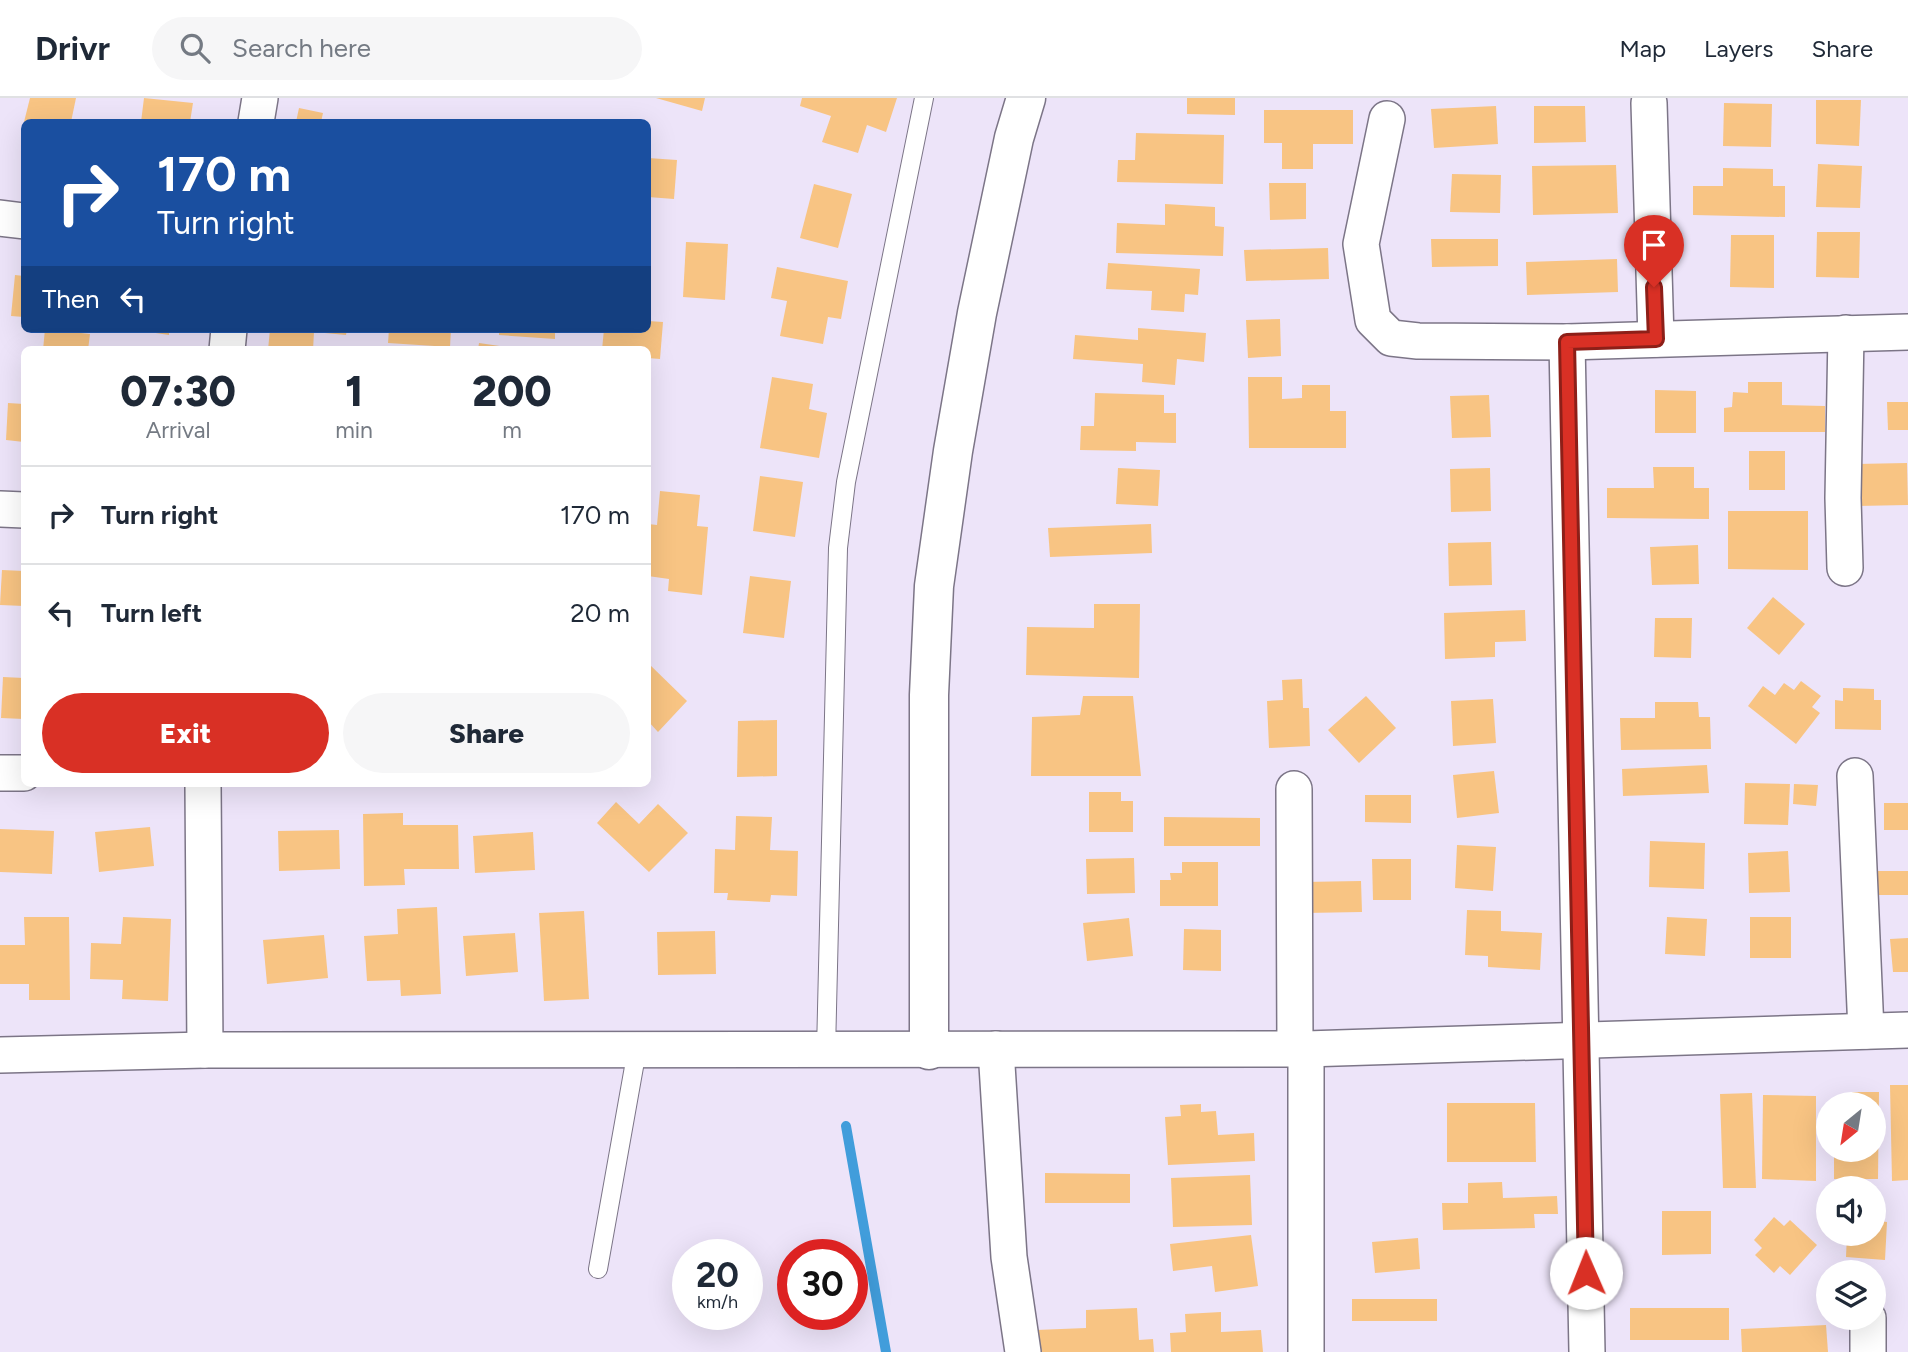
<!DOCTYPE html>
<style>
:root{--surface:#fff;--page:#f6f6f7;--text:#1f2937;--muted:#747a83;--line:#e0e1e3;--accent:#d93025}
body{margin:0;font-family:Figtree,sans-serif;background:var(--page);color:var(--text);height:100vh;display:flex;flex-direction:column;font-size:26px;white-space:nowrap}
*{box-sizing:border-box;margin:0}
p{font-size:23px;color:var(--muted)}
.icon{flex:none;width:38px;height:38px;fill:none;stroke:currentColor;stroke-width:2;stroke-linecap:round;stroke-linejoin:round}
.map{position:relative;flex:1;overflow:hidden}
.sheet{position:absolute;left:21px;top:248px;width:630px;height:441px;display:flex;flex-direction:column;background:var(--surface);border-radius:10px;box-shadow:0 7px 28px #0002}
.sheet>*{flex:none}
.top-card{position:absolute;left:21px;top:21px;width:630px;height:214px;border-radius:10px;box-shadow:0 7px 28px #0002;background:#1a4fa0;color:#fff;overflow:hidden}
.needle{width:46px;rotate:210deg}
.buttons{position:absolute;left:1816px;top:994px;display:grid;gap:14px}
.buttons a{display:grid;place-items:center;width:70px;height:70px;border-radius:50%;background:var(--surface);box-shadow:0 7px 28px #0002;font-size:35px}
.speed{position:absolute;left:672px;top:1141px;display:flex;gap:14px;font-size:35px;font-weight:700;text-align:center}
.speed>*{display:grid;place-content:center;width:91px;height:91px;border-radius:50%;background:var(--surface);box-shadow:0 7px 28px #0002;line-height:1}
.speed small{font-size:18px;font-weight:400}
.speed .limit{border:10px solid #d22;background:#fff;color:#111}
.pin{position:absolute;display:grid;place-items:center;width:60px;height:60px;color:#fff;margin:-72px -30px;border-radius:50% 50% 50% 0;rotate:-45deg;box-shadow:0 0 7px #0007}
.pin .icon{rotate:45deg}
.me{position:absolute;width:77px;margin:-38px;rotate:359deg;stroke-linejoin:round;filter:drop-shadow(0 0 5px #0008)}
.turn{display:flex;align-items:center;gap:24px;height:147px;padding:0 21px;font-size:32px}
.turn .icon{width:91px;height:91px;stroke-width:2.5}
.turn b{display:block;font-size:49px;line-height:60px}
.then{display:flex;align-items:center;height:66px;padding:0 21px;background:#0003;gap:14px;font-size:26px}
.eta{display:flex;justify-content:space-evenly;align-items:center;height:119px;text-align:center}
.eta b{font-size:42px;font-weight:800;line-height:49px}
.cta{display:flex;gap:14px;margin-top:auto;padding:14px 21px}
.cta a{flex:1;height:80px;border-radius:42px;background:var(--accent);color:#fff;font-size:28px;font-weight:800;line-height:80px;text-align:center}
.cta a+a{background:var(--page);color:var(--text)}
ul{padding:0;list-style:none}
li{display:flex;align-items:center;gap:21px;height:98px;padding:0 21px;border-top:2px solid var(--line)}
li div{flex:1}
li b{display:block;font-size:26px}
li em{font-style:normal}
header{display:flex;align-items:center;gap:42px;box-sizing:border-box;height:98px;padding:0 35px;background:var(--surface);border-bottom:2px solid var(--line)}
header strong{font-size:33px}
nav{display:flex;gap:38px;margin-inline-start:auto;font-size:24px}
.search{width:490px;height:63px;background:var(--page);display:flex;align-items:center;gap:18px;box-sizing:border-box;padding:0 24px;border-radius:38px;color:var(--muted);font-size:26px}
.map>svg:first-child{display:block}
.lines{fill:none;stroke-linecap:round;stroke-linejoin:round}
.stream{stroke:#419ddb;stroke-width:10}
.building{fill:#f8c483}
.service-casing{stroke:#7c7587;stroke-width:20}
.minor-casing{stroke:#7c7587;stroke-width:38}
.tertiary-casing{stroke:#7c7587;stroke-width:41}
.service{stroke:#fff;stroke-width:18}
.minor{stroke:#fff;stroke-width:35}
.tertiary{stroke:#fff;stroke-width:38}
.route-casing{stroke:#8d1f18;stroke-width:18}
.route{stroke:#d93025;stroke-width:12}
</style>
<header>
<strong>Drivr</strong>
<div class="search"><svg class="icon" aria-label="search" viewBox="0 0 24 24"><circle cx="10" cy="10" r="6"/><path d="M15 15l6 6"/></svg>Search here</div>
<nav><a>Map</a><a>Layers</a><a>Share</a></nav>
</header>
<div class="map">
<svg width="1908" height="1254" viewBox="0 0 1908 1254">
<rect width="100%" height="100%" fill="#ede4f9"/>
<g class="lines">
<polyline class="stream" points="846,1028 886,1254"/>
</g>
<g class="building">
<polygon points="30,0 76,0 71,24 24,24"/>
<polygon points="144,0 193,5 190,24 141,24"/>
<polygon points="656,0 705,0 702,13"/>
<polygon points="802,0 897,0 886,34 867,27 858,55 822,44 831,18 800,8"/>
<polygon points="1187,0 1235,0 1235,17 1187,16"/>
<polygon points="1816,2 1861,2 1859,48 1816,46"/>
<polygon points="1724,5 1772,6 1771,49 1723,48"/>
<polygon points="1496,8 1498,46 1434,50 1431,11"/>
<polygon points="1534,8 1585,8 1586,44 1534,45"/>
<polygon points="299,10 323,15 321,24 296,24"/>
<polygon points="1264,12 1353,12 1353,46 1313,46 1313,71 1282,71 1282,45 1264,45"/>
<polygon points="1136,35 1224,37 1223,86 1117,84 1118,62 1135,62"/>
<polygon points="648,60 677,62 674,101 648,99"/>
<polygon points="1818,66 1862,68 1860,110 1816,109"/>
<polygon points="1616,67 1618,115 1533,117 1532,68"/>
<polygon points="1723,70 1773,71 1773,88 1785,88 1785,119 1693,117 1693,88 1723,88"/>
<polygon points="1452,76 1501,77 1500,115 1450,114"/>
<polygon points="1269,85 1306,85 1306,121 1270,122"/>
<polygon points="814,86 852,96 838,150 800,140"/>
<polygon points="1165,106 1215,109 1215,128 1224,129 1223,158 1116,155 1117,125 1165,127"/>
<polygon points="1817,134 1860,134 1859,180 1816,179"/>
<polygon points="1731,137 1774,137 1774,190 1730,189"/>
<polygon points="1431,141 1498,141 1498,168 1432,169"/>
<polygon points="686,144 728,146 725,202 683,199"/>
<polygon points="1328,150 1329,181 1246,183 1244,152"/>
<polygon points="1617,161 1618,194 1527,197 1526,164"/>
<polygon points="1108,165 1200,171 1198,197 1185,196 1184,214 1151,212 1152,193 1106,191"/>
<polygon points="777,169 848,183 841,221 828,219 823,246 780,238 787,203 771,200"/>
<polygon points="15,177 24,178 24,219 11,218"/>
<polygon points="1280,221 1281,258 1248,260 1246,222"/>
<polygon points="648,223 663,224 660,261 648,260 648,252 602,252 604,231 648,231"/>
<polygon points="1138,230 1206,235 1204,264 1177,261 1175,287 1142,284 1143,266 1073,261 1075,237 1138,242"/>
<polygon points="45,231 90,236 88,252 43,252"/>
<polygon points="129,231 169,231 169,237"/>
<polygon points="270,231 347,231 346,237 314,234 313,252 268,252"/>
<polygon points="389,231 451,231 450,249 388,245"/>
<polygon points="499,231 555,231 555,241 499,237"/>
<polygon points="479,245 514,250 514,252 478,252"/>
<polygon points="772,279 813,286 809,311 827,315 819,360 760,350"/>
<polygon points="1248,279 1282,279 1282,301 1302,300 1302,287 1330,287 1330,313 1346,313 1346,350 1249,350"/>
<polygon points="1748,284 1782,284 1782,307 1825,308 1825,334 1724,334 1724,310 1732,309 1733,294 1748,295"/>
<polygon points="1655,292 1696,293 1696,335 1655,335"/>
<polygon points="1095,295 1164,297 1164,315 1176,315 1176,345 1136,344 1136,353 1080,352 1081,328 1094,328"/>
<polygon points="1489,297 1491,339 1452,340 1450,298"/>
<polygon points="1887,304 1908,304 1908,332 1888,332"/>
<polygon points="8,305 24,306 24,344 6,342"/>
<rect x="1749" y="353" width="36" height="39"/>
<polygon points="1907,365 1908,407 1857,408 1856,366"/>
<polygon points="1653,369 1694,369 1694,390 1709,390 1709,421 1607,420 1607,390 1654,390"/>
<polygon points="1118,370 1160,372 1158,408 1116,406"/>
<polygon points="1490,370 1491,413 1451,414 1450,371"/>
<polygon points="760,378 803,384 795,439 753,433"/>
<polygon points="660,393 700,397 697,428 708,429 702,497 668,493 669,481 648,478 648,426 657,427"/>
<polygon points="1728,413 1808,413 1808,472 1728,471"/>
<polygon points="1151,426 1152,455 1050,459 1048,430"/>
<polygon points="1491,444 1492,487 1449,488 1448,445"/>
<polygon points="1698,447 1699,486 1652,487 1650,449"/>
<polygon points="2,472 24,473 24,508 0,507"/>
<polygon points="750,478 791,483 784,540 743,535"/>
<polygon points="1773,499 1805,526 1779,557 1747,530"/>
<polygon points="1094,506 1140,506 1139,580 1026,577 1027,529 1094,530"/>
<polygon points="1525,512 1526,543 1495,544 1495,559 1445,561 1444,515"/>
<polygon points="1655,520 1692,520 1691,560 1654,559"/>
<polygon points="648,565 687,603 658,634 648,623"/>
<polygon points="3,579 24,580 24,621 1,620"/>
<polygon points="1302,581 1303,610 1309,610 1310,648 1269,650 1267,603 1283,602 1282,582"/>
<polygon points="1801,583 1821,598 1812,609 1820,615 1796,646 1748,608 1763,588 1775,597 1784,585 1794,592"/>
<polygon points="1843,590 1874,591 1874,602 1881,602 1881,632 1835,631 1835,602 1843,603"/>
<polygon points="1083,598 1133,598 1141,678 1031,678 1032,619 1080,617"/>
<polygon points="1366,598 1396,630 1359,665 1328,632"/>
<polygon points="1493,601 1496,645 1453,648 1451,603"/>
<polygon points="1655,604 1698,604 1699,619 1710,619 1711,651 1621,652 1620,620 1655,620"/>
<polygon points="777,622 777,678 737,679 738,623"/>
<polygon points="1707,667 1709,695 1623,698 1622,671"/>
<polygon points="1494,673 1499,715 1457,720 1453,677"/>
<polygon points="1745,685 1790,686 1788,727 1744,726"/>
<polygon points="1794,686 1818,687 1816,708 1793,706"/>
<polygon points="1089,694 1121,694 1121,703 1133,703 1133,734 1089,734"/>
<polygon points="1365,697 1411,697 1411,725 1365,724"/>
<polygon points="616,704 639,726 658,706 688,735 649,774 597,725"/>
<rect x="1884" y="705" width="24" height="27"/>
<polygon points="403,715 403,727 458,727 459,771 404,771 405,787 364,788 363,716"/>
<polygon points="736,718 772,719 770,752 798,753 797,798 771,797 770,804 727,802 728,795 714,795 715,751 735,752"/>
<polygon points="1164,719 1260,720 1260,748 1164,748"/>
<polygon points="150,729 154,768 99,774 95,734"/>
<polygon points="0,731 54,733 52,776 0,774"/>
<polygon points="339,732 340,771 279,773 278,733"/>
<polygon points="533,734 535,772 475,775 473,738"/>
<polygon points="1650,743 1705,745 1704,791 1649,789"/>
<polygon points="1457,747 1496,749 1493,793 1455,790"/>
<polygon points="1788,753 1790,794 1749,795 1748,755"/>
<polygon points="1134,760 1135,795 1087,796 1086,761"/>
<polygon points="1372,761 1411,761 1411,802 1373,802"/>
<polygon points="1182,764 1218,764 1218,808 1160,808 1160,782 1171,782 1170,775 1182,775"/>
<rect x="1878" y="773" width="30" height="24"/>
<polygon points="1361,783 1362,814 1305,815 1303,784"/>
<polygon points="437,809 441,896 401,898 400,882 367,883 364,838 398,836 397,811"/>
<polygon points="1467,812 1501,813 1501,833 1542,835 1540,872 1488,869 1488,858 1465,857"/>
<polygon points="584,813 589,901 544,903 539,815"/>
<polygon points="24,819 69,819 70,902 29,902 29,886 0,886 0,847 25,847"/>
<polygon points="123,819 171,821 168,903 122,901 123,882 90,881 91,845 121,846"/>
<polygon points="1667,819 1707,821 1705,858 1665,856"/>
<rect x="1750" y="819" width="41" height="41"/>
<polygon points="1129,820 1133,858 1087,863 1083,825"/>
<polygon points="1184,831 1221,832 1221,873 1183,872"/>
<polygon points="715,833 716,876 658,877 657,834"/>
<polygon points="515,835 518,874 466,878 463,838"/>
<polygon points="324,837 328,880 267,886 263,842"/>
<polygon points="1908,840 1908,874 1893,874 1890,841"/>
<polygon points="1890,987 1908,987 1908,1082 1892,1083"/>
<polygon points="1852,994 1879,994 1878,1081 1834,1081 1834,1052 1874,1052 1874,1006 1852,1006"/>
<polygon points="1752,995 1756,1090 1723,1090 1720,996"/>
<polygon points="1763,997 1816,998 1816,1083 1762,1081"/>
<polygon points="1447,1005 1535,1005 1536,1064 1447,1064"/>
<polygon points="1201,1006 1201,1014 1216,1013 1218,1037 1254,1035 1255,1063 1168,1067 1165,1019 1181,1018 1180,1007"/>
<polygon points="1045,1075 1130,1076 1130,1105 1045,1105"/>
<polygon points="1250,1077 1252,1127 1173,1129 1171,1080"/>
<polygon points="1502,1084 1503,1100 1557,1098 1558,1116 1534,1116 1535,1130 1443,1132 1442,1105 1468,1105 1468,1085"/>
<polygon points="1662,1113 1711,1113 1711,1156 1662,1157"/>
<polygon points="1874,1113 1879,1113 1878,1123 1887,1124 1885,1162 1846,1159 1847,1136 1874,1136"/>
<polygon points="1774,1119 1784,1128 1790,1122 1817,1147 1790,1177 1780,1168 1774,1175 1755,1157 1762,1150 1754,1142"/>
<polygon points="1251,1137 1258,1188 1215,1194 1212,1168 1173,1173 1170,1146"/>
<polygon points="1418,1140 1420,1171 1375,1175 1372,1144"/>
<rect x="1352" y="1201" width="85" height="22"/>
<polygon points="1137,1210 1139,1242 1153,1241 1154,1254 1037,1254 1036,1232 1086,1230 1086,1212"/>
<rect x="1630" y="1210" width="99" height="32"/>
<polygon points="1221,1214 1221,1234 1261,1232 1263,1254 1171,1254 1170,1235 1186,1234 1185,1216"/>
<polygon points="1826,1227 1828,1254 1742,1254 1741,1231"/>
</g>
<g class="lines">
<g class="service-casing">
<g id="service">
<polyline points="826,953 838,450 846,384 924,0"/>
<polyline points="598,1171 637,952"/>
</g>
</g>
<g class="minor-casing">
<g id="minor">
<polyline points="1649,5 1656,241"/>
<polyline points="1387,21 1361,146 1373,222 1391,240 1418,243 1567,244 1908,234"/>
<polyline points="256,24 260,0"/>
<polyline points="0,120 24,123"/>
<polyline points="1567,244 1587,1254"/>
<polyline points="227,252 229,231"/>
<polyline points="0,411 24,412"/>
<polyline points="1845,470 1843,400 1846,235"/>
<polyline points="0,675 24,675"/>
<polyline points="1855,678 1866,933"/>
<polyline points="203,686 205,952"/>
<polyline points="1294,691 1295,951"/>
<polyline points="996,951 1009,1159 1023,1254"/>
<polyline points="1306,951 1306,1254"/>
<polyline points="0,957 205,952 1306,951 1908,932"/>
<polyline points="1868,1254 1868,1220"/>
</g>
</g>
<g class="tertiary-casing">
<polyline id="tertiary" points="929,952 929,597 934,488 953,353 977,215 1014,40 1026,0"/>
</g>
<use href="#service" class="service"/>
<use href="#minor" class="minor"/>
<use href="#tertiary" class="tertiary"/>
</g>
<g class="lines">
<g class="route-casing">
<polyline id="route" points="1586,1175 1567,244 1656,241 1654,189"/>
</g>
<use href="#route" class="route"/>
</g>
</svg>
<div class="buttons">
<a><svg class="needle" viewBox="-14 -14 28 28"><path d="M0-13l5 13h-10z" fill="#e53935"/><path d="M0 13l5-13h-10z" fill="#747a83"/></svg></a>
<a><svg class="icon" aria-label="sound" viewBox="0 0 24 24"><path d="M4 9h4l5-4v14l-5-4H4zM17 9q2 3 0 6"/></svg></a>
<a><svg class="icon" aria-label="layers" viewBox="0 0 24 24"><path d="M12 4l9 5-9 5-9-5zM3 14l9 5 9-5"/></svg></a>
</div>
<div class="speed"><div>20<small>km/h</small></div><div class="limit">30</div></div>
<div class="pin" style="left:1654px;top:189px;background:#d93025"><svg class="icon" aria-label="arrive" viewBox="0 0 24 24"><path d="M6 21V4h12l-3 4 3 4H6"/></svg></div>
<svg class="me" style="left:1586px;top:1175px" viewBox="-20 -20 40 40"><circle r="19" fill="#fff"/><path d="M0-13L10 11 0 6-10 11z" fill="#d93025"/></svg>
<div class="top-card">
<div class="turn"><svg class="icon" aria-label="right" viewBox="0 0 24 24"><path d="M7 20v-9h11M14 6l5 5-5 5"/></svg><div><b>170 m</b>Turn right</div></div>
<div class="then">Then<svg class="icon" aria-label="left" viewBox="0 0 24 24"><path d="M17 20v-9H6M10 6l-5 5 5 5"/></svg></div>
</div>
<section class="sheet">
<div class="eta">
<div><b>07:30</b><p>Arrival</p></div>
<div><b>1</b><p>min</p></div>
<div><b>200</b><p>m</p></div>
</div>
<ul>
<li><svg class="icon" aria-label="right" viewBox="0 0 24 24"><path d="M7 20v-9h11M14 6l5 5-5 5"/></svg><div><b>Turn right</b></div><em>170 m</em></li>
<li><svg class="icon" aria-label="left" viewBox="0 0 24 24"><path d="M17 20v-9H6M10 6l-5 5 5 5"/></svg><div><b>Turn left</b></div><em>20 m</em></li>
</ul>
<div class="cta"><a>Exit</a><a>Share</a></div>
</section>
</div>
